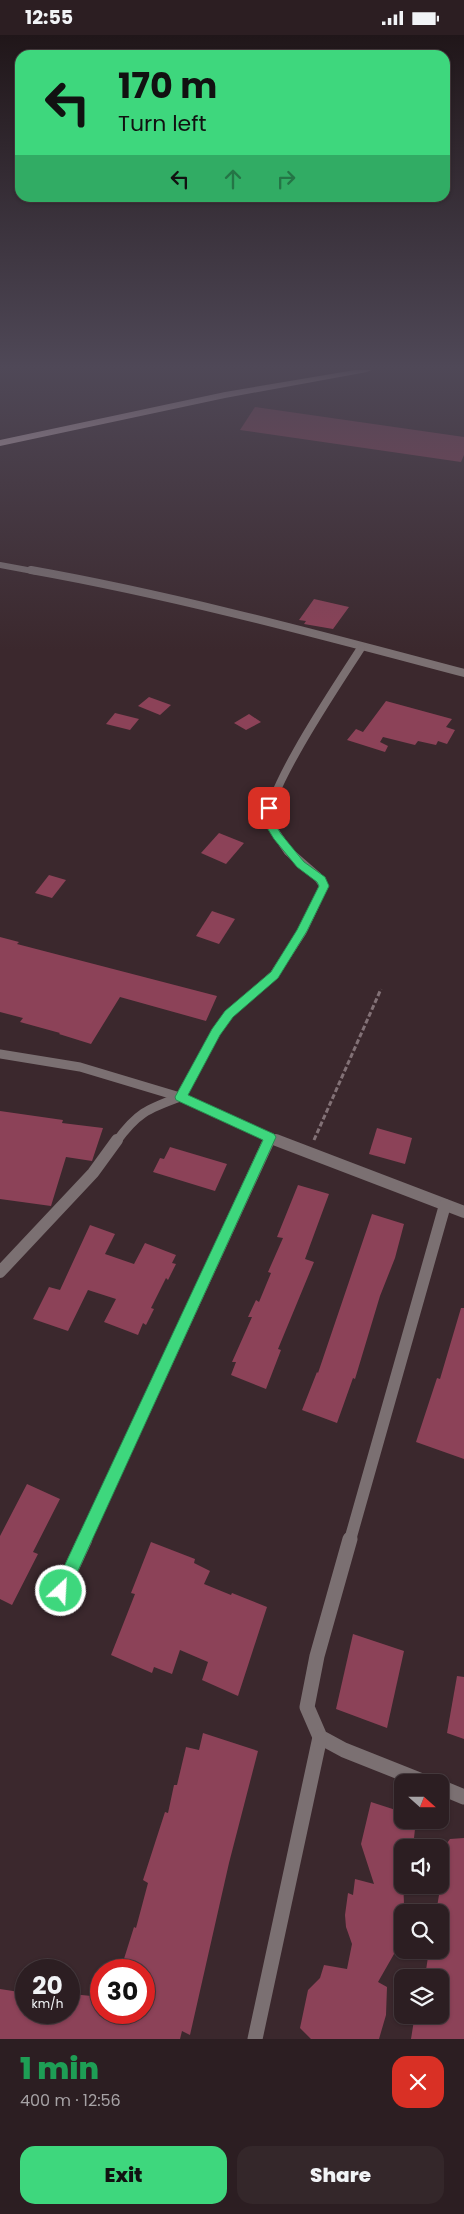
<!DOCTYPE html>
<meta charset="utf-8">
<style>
:root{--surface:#2c1e22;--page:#34272a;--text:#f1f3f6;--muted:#a6a2a5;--line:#483c40;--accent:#3ed77d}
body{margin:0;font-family:Poppins,sans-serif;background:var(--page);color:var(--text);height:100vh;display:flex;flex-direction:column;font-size:19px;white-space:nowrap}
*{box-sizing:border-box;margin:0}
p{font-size:16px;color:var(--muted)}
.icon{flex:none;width:28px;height:28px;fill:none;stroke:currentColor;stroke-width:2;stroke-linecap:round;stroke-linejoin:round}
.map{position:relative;height:2004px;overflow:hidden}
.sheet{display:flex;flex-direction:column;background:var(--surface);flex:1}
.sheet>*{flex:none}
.top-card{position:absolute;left:15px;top:15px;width:435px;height:152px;border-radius:15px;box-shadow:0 1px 4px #0004,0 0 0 1px var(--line);background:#3ed77d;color:#111;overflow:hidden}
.needle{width:32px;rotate:111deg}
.fabs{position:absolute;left:394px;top:1739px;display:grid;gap:10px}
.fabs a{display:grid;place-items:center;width:55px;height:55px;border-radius:10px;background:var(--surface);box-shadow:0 1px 4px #0004,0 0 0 1px var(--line);font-size:25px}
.speed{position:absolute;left:15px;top:1924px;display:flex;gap:10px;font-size:25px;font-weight:700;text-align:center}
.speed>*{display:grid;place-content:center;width:65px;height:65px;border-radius:50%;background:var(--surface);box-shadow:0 1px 4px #0004,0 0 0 1px var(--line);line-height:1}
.speed small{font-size:12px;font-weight:400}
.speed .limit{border:8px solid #d22;background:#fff;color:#111}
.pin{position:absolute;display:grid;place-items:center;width:42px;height:42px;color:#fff;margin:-21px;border-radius:10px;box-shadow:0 2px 8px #0006}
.me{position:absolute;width:55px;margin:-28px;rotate:25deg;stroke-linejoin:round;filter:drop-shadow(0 0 4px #0008)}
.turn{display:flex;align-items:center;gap:18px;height:105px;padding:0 20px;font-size:22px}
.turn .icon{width:65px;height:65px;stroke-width:2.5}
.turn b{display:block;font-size:35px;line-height:42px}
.lanes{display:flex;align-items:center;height:48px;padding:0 20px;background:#0003;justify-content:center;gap:25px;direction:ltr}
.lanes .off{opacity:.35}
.round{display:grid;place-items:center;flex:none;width:52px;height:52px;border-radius:15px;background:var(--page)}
.overview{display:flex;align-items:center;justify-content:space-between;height:85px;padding:0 20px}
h1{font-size:30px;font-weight:800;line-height:38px;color:#1e9e55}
.cta{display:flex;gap:10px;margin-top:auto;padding:10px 20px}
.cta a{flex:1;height:58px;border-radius:15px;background:var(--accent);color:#111;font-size:20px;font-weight:800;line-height:58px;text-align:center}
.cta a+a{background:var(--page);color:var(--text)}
.status{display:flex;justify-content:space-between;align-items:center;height:35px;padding:0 25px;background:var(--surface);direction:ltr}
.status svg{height:14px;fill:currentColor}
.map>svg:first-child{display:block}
.building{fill:#8c4258}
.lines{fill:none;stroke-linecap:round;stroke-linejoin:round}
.path{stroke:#827176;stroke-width:3;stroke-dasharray:5 2.5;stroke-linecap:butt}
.street-far4{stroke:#7b7072;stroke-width:6}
.street-far3{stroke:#7b7072;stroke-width:8}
.street-far2{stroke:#7b7072;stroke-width:9}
.street-far1{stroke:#7b7072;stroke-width:12}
.street{stroke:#7b7072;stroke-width:15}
.highway{fill:#e5cbd1;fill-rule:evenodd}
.route{fill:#3ed77d;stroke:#288c51}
</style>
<div class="status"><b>12:55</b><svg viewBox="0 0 49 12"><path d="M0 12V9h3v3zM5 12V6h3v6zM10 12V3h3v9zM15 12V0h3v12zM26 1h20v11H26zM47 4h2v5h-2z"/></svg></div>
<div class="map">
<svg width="464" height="2004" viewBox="0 0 464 2004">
<rect width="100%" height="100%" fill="#3b282d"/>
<g class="building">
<polygon points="255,372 464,402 464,420 461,427 240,395"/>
<polygon points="314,564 349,572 333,594 304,589 306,586 299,585"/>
<polygon points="149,662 171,670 160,680 138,671"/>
<polygon points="386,666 452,684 446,692 455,695 447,709 438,706 436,710 418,706 415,710 383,702 380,707 388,711 385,717 347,705 356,694 363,697"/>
<polygon points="115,678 139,684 130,695 106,689"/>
<polygon points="249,679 261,687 246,695 234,688"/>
<polygon points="219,798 244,808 226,829 201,818"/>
<polygon points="49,840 66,845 52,863 35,858"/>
<polygon points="212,876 235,884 219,909 196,901"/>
<polygon points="0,902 19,907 17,909 217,961 206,986 120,962 91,1009 59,999 60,998 20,987 23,983 0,977"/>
<polygon points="0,1076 63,1085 62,1088 103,1093 92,1126 66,1122 51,1171 0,1164"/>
<polygon points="377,1093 412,1103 405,1129 369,1119"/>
<polygon points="170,1112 227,1129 215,1156 153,1137 160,1123 164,1124"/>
<polygon points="298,1150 329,1159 305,1224 314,1227 278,1314 281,1315 266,1354 231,1340 236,1327 232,1327 252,1282 248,1282 256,1265 259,1267 271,1238 268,1237 283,1203 277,1202"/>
<polygon points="372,1179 404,1189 395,1223 380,1261 355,1344 353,1343 337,1388 302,1375 317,1337 318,1338"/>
<polygon points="90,1190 115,1199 105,1219 134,1229 145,1208 176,1220 172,1228 176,1229 168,1245 166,1243 151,1273 154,1274 146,1290 143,1288 138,1300 104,1287 116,1264 88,1255 68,1296 33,1284 49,1252 60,1255"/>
<polygon points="461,1273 464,1273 464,1424 416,1407 437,1343 440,1344"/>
<polygon points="27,1449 60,1464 33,1517 38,1519 12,1570 0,1564 0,1501"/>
<polygon points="151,1507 195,1524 194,1528 210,1536 204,1549 231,1560 232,1558 267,1572 238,1661 202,1645 208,1627 180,1615 172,1639 154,1632 152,1638 111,1620 135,1559 131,1558"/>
<polygon points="353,1599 404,1616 387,1693 336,1674"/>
<polygon points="457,1641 464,1642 464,1704 447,1698"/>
<polygon points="203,1698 258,1716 229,1828 190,2000 182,1996 180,2004 0,2004 0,1954 26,1958 26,1978 70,1978 72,1959 101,1962 101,1978 144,1978 144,1935 123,1927 134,1892 136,1893 148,1848 143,1845 165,1777 168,1778 174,1750 177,1750 186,1712 199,1715"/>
<polygon points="371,1767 402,1777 402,1785 416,1785 413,1812 402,1812 404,1870 398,1912 378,1947 387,1952 386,1980 379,2004 311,2004 300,1993 308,1955 320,1943 324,1930 347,1934 352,1909 346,1892 345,1880 348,1858 353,1860 355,1844 374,1849 361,1809"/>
<polygon points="464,1803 464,2004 411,2004 414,1985 422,1988 422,1980 440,1980 440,1942 425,1942 429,1915 440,1915 440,1878 436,1878 439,1860 418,1850 440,1850 441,1816 450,1804"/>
</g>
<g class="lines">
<polyline class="path" points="314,1105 381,954"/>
<polyline class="street-far4" points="0,530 38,537"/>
<g class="street-far3">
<path d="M 31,535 C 177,561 320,600 464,638"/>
<path d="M 269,789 C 260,763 344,640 361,613"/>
</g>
<g class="street-far2">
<polyline points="0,1019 80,1032 180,1062 280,1107"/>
<path d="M 116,1107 C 137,1078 147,1074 180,1062 L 216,997 L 229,979 L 274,940 L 302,897 L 324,851 L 318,842 L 288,816 L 269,788"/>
<polyline points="268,1107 270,1103"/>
</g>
<g class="street-far1">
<polyline points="276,1105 464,1177"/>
<polyline points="0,1237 93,1138 117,1105"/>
<polyline points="85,1505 269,1105"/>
<polyline points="350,1505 445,1170"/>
</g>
<g class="street">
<polyline points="350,1504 317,1621 307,1672 320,1702 344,1715 427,1748"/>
<polyline points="61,1556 85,1504"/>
<polyline points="440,1752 464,1762"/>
<polyline points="255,2004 320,1702"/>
</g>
<polygon class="highway" points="355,335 371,335 367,337 225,363 0,411 0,405 225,357"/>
</g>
<linearGradient id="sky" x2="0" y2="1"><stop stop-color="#201619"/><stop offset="0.54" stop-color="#4f4857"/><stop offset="1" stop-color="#4f4857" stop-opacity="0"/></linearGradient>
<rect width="464" height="615" fill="url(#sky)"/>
<polygon class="route" points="269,770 274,773 273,786 281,799 304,827 325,842 329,851 307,896 278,943 233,982 220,1000 188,1060 274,1099 276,1102 66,1562 61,1564 55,1562 53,1556 55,1551 263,1105 176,1065 175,1062 212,994 225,976 271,937 297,895 319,851 317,847 297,832 274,804 263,786 264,773"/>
</svg>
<div class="fabs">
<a><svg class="needle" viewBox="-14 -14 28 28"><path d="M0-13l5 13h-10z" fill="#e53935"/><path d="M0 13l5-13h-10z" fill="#a6a2a5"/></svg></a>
<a><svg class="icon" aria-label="sound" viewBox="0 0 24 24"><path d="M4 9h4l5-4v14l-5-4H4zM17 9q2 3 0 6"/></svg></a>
<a><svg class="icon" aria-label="search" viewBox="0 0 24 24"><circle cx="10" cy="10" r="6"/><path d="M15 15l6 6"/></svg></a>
<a><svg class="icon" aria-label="layers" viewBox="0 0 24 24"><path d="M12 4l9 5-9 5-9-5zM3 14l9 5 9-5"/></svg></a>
</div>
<div class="speed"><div>20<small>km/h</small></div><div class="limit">30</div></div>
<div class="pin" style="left:269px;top:773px;background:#d93025"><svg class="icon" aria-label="arrive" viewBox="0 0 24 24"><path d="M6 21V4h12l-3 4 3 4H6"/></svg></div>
<svg class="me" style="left:61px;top:1556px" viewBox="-20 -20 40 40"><circle r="17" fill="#3ed77d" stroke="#fff" stroke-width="3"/><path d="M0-11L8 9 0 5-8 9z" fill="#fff"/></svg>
<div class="top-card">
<div class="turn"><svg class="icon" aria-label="left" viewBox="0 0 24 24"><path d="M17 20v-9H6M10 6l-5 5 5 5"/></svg><div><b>170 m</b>Turn left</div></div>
<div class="lanes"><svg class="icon" aria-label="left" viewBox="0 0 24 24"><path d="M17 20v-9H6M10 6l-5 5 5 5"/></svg><svg class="icon off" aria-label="ahead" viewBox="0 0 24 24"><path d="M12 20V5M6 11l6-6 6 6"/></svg><svg class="icon off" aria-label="right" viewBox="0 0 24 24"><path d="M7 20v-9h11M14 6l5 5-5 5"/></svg></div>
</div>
</div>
<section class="sheet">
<div class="overview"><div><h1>1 min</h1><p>400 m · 12:56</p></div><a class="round" style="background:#d93025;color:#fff"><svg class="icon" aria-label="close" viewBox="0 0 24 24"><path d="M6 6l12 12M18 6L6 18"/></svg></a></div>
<div class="cta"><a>Exit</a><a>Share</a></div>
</section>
